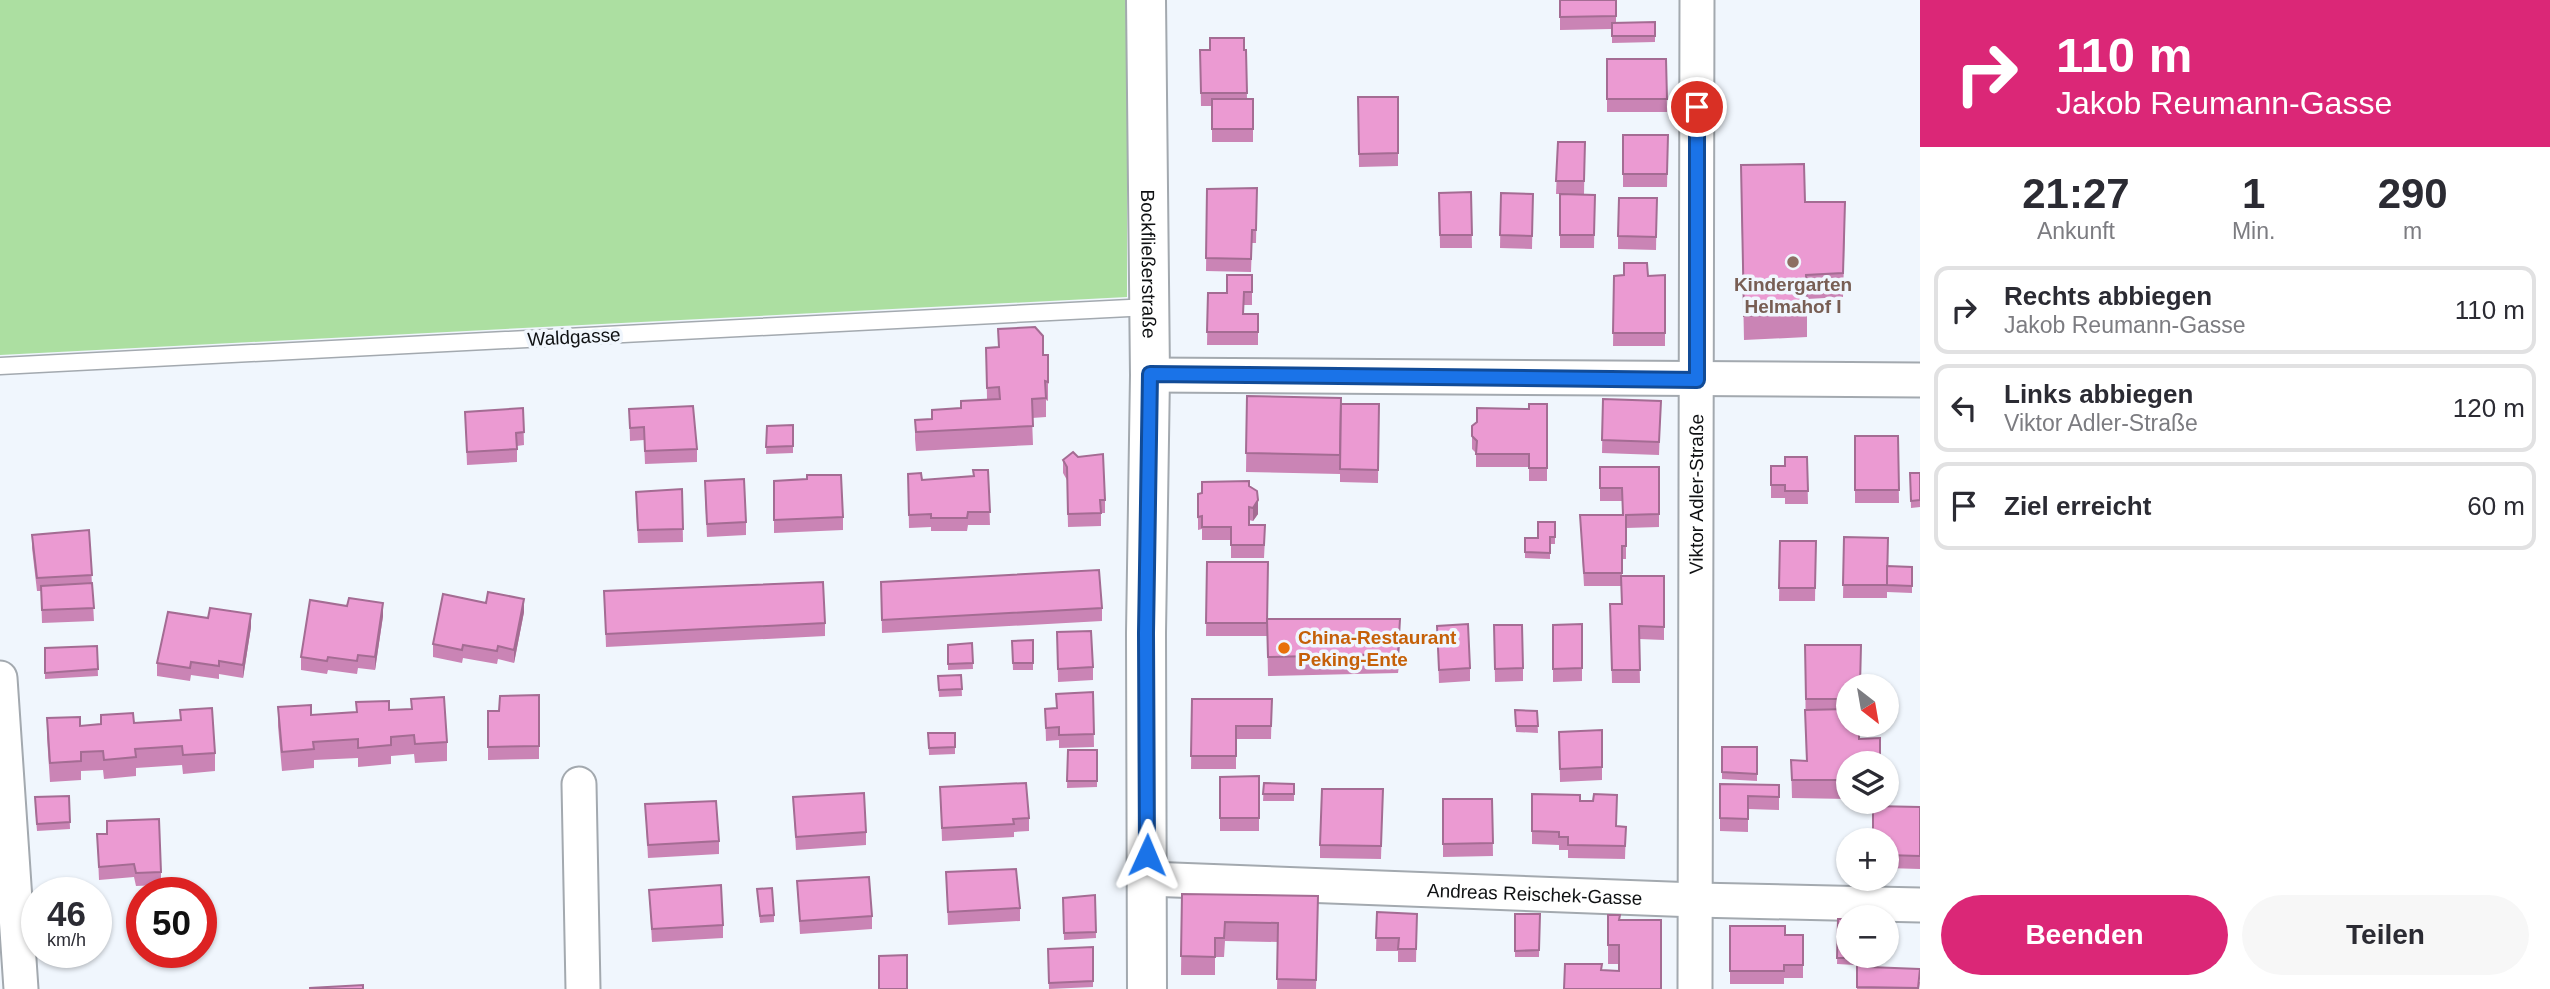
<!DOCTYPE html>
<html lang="de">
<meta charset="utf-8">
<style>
:root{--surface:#fff;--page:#f7f7f7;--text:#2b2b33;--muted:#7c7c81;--line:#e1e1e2;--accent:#db2777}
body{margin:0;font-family:Helvetica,sans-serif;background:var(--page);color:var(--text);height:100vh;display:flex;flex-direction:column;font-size:26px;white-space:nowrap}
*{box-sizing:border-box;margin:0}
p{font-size:23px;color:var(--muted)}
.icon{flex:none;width:38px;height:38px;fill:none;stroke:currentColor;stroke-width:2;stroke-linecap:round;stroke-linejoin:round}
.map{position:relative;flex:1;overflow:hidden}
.details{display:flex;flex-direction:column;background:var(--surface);width:630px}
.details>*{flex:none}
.banner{background:#db2777;color:#fff;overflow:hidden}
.needle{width:46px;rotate:149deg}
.fabs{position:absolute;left:1836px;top:674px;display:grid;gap:14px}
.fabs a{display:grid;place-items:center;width:63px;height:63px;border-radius:50%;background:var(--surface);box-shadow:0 2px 5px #0004;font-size:35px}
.speed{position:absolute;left:21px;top:877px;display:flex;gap:14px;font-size:35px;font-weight:700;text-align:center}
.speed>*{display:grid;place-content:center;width:91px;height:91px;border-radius:50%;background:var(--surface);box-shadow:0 2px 5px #0004;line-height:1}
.speed small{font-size:18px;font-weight:400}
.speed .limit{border:10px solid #d22;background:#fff;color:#111}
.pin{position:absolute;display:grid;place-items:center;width:60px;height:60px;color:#fff;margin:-30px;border:4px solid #fff;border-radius:50%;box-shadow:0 2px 7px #0007}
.me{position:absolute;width:77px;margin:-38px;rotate:1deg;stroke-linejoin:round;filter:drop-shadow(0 0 5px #0008)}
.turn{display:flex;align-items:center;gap:24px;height:147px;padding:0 21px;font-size:32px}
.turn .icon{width:91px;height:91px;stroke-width:2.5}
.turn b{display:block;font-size:49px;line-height:60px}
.eta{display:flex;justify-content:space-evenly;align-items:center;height:119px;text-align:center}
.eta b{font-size:42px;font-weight:700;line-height:49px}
.cta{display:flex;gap:14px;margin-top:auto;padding:14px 21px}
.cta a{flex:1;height:80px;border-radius:42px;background:var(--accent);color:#fff;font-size:28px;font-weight:700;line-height:80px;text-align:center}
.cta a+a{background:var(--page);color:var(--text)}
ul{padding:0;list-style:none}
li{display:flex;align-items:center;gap:21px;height:88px;margin:0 14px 10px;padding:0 7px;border:4px solid var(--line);border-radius:14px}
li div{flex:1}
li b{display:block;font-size:26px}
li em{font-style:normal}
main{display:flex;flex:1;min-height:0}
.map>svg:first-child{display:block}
.green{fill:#acdfa1}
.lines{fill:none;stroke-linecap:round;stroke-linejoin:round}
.service-casing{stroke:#a3a9af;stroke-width:19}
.minor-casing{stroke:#a3a9af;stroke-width:37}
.secondary-casing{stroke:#a3a9af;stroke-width:42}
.service{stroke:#fff;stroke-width:16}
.minor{stroke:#fff;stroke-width:33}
.secondary{stroke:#fff;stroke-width:38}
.wall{fill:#ca84b5}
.shaded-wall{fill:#a46c93}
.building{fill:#eb9ad2;stroke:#a46c93;stroke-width:2}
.route-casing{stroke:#114b97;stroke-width:18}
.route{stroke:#1a73e8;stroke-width:12}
.education-dot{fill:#8d6e63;stroke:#f0f6fd;stroke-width:2.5}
.food-dot{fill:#e8710a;stroke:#f0f6fd;stroke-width:2.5}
.labels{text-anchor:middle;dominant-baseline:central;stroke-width:7;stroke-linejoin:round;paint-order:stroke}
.street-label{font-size:19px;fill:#0f1113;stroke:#f0f6fd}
.education-label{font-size:19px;font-weight:bold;fill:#785e54;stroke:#f0f6fd}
.food-label{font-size:19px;font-weight:bold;fill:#c56008;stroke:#f0f6fd;text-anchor:start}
</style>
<main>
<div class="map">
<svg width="1920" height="989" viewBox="0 0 1920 989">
<rect width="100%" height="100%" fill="#f0f6fd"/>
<polygon class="green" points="0,0 1127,0 1127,297 0,355"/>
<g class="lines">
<g class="service-casing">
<polyline id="service" points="0,366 1149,307"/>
</g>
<g class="minor-casing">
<g id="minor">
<polyline points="1150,375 1920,380"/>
<polyline points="0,678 21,989"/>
<polyline points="579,784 583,989"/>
<path id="s1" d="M 1148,879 L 1696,900 L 1920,905"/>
<path id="s2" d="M 1695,989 L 1697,0"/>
</g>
</g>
<g class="secondary-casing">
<g id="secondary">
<path id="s3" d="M 1146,0 L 1150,375 L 1146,633 L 1147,989"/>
</g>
</g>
<use href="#service" class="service"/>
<use href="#minor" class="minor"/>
<use href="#secondary" class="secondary"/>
</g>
<g class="wall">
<polygon points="1560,0 1616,0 1616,22 1655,22 1655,42 1612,43 1612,29 1560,30"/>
<polygon points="1200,50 1246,50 1247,99 1253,99 1253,142 1212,142 1212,106 1201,106"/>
<polygon points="1607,59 1666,59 1667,112 1607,112"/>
<polygon points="1358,97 1398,97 1398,166 1359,167"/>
<polygon points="1623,135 1668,135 1667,187 1623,187"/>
<polygon points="1558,142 1585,142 1584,194 1556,194"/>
<polygon points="1257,188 1256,243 1252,243 1251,272 1206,271 1207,189"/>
<polygon points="1741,189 1805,202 1845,226 1843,297 1807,299 1807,337 1744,340"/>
<polygon points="1471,192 1472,248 1440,248 1439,193"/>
<polygon points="1501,193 1533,194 1532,249 1500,248"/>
<polygon points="1560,194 1595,195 1594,248 1560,248"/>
<polygon points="1657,198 1656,250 1618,249 1618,236"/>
<polygon points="1252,275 1252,305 1244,305 1243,314 1258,314 1258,345 1207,345 1208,293 1227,293"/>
<polygon points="1624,275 1648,276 1665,275 1665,346 1613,346 1614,276"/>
<polygon points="998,329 1043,355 1048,382 1048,401 1046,400 1046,417 1032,418 1033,445 916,451 915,439 915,420 932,419 987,399 986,348 998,347"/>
<polygon points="1247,396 1341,404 1379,404 1378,483 1340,482 1340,474 1246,472"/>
<polygon points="1603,399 1661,401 1659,455 1602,453"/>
<polygon points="1547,404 1547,481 1529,481 1529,467 1476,467 1476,453 1472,449 1472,436 1529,409"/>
<polygon points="523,408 524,445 517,446 517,462 467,465 465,412"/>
<polygon points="629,409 697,449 697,462 645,464 644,440 630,441"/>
<polygon points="793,425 793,453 766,454 767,426"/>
<polygon points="1855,436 1898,436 1899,503 1855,503"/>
<polygon points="1807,457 1808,504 1785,504 1785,498 1771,498 1771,466 1785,466"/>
<polygon points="1063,460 1105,500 1105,513 1101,513 1101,526 1068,527 1067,480 1063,473"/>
<polygon points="1600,467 1659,467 1659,527 1626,528 1626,559 1622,559 1622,576 1664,576 1664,640 1639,639 1640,683 1612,683 1610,604 1622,604 1621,586 1584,586 1580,515 1623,515 1622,501 1600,501"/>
<polygon points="973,470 988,470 990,525 968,525 967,531 931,531 931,527 909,528 908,474 922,480 973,476"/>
<polygon points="1910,473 1920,473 1920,507 1911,508"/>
<polygon points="774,481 843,517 843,530 774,533"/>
<polygon points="1249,486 1258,514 1253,521 1249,520 1249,525 1265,538 1264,558 1231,558 1231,540 1202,540 1202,529 1198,530 1198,494"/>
<polygon points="682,489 683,542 638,543 636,505"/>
<polygon points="705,494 746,522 746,535 707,537"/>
<polygon points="1555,522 1555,544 1550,544 1550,559 1525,558 1525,538 1538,538"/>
<polygon points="89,530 94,621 42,623 41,591 37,591 32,548 32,535"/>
<polygon points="1844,537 1887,566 1912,567 1912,593 1887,592 1887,581 1887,598 1843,598"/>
<polygon points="1780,541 1816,541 1815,601 1779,601"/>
<polygon points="1207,562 1267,619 1400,638 1398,673 1268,676 1267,629 1267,636 1206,636"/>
<polygon points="881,582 1102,608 1102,621 882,633"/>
<polygon points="604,591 825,623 825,636 606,647"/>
<polygon points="524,612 514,663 498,659 497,664 463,658 462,663 433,657 433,644"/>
<polygon points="383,616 375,670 358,668 357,674 328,670 327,674 301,670 301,657"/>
<polygon points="1582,624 1582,681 1553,682 1553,625"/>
<polygon points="1494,625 1523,668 1523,681 1495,682"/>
<polygon points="1437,626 1470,668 1470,681 1439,683"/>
<polygon points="251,627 243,678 219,674 219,679 191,675 190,681 157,676 157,663"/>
<polygon points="1057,632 1093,667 1093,680 1058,682"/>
<polygon points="1033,640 1033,670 1013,670 1012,641"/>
<polygon points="972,643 973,669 948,670 948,645"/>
<polygon points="1805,645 1848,686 1848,799 1792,798 1791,760 1806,761"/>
<polygon points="97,646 98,676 45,679 45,648"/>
<polygon points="961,675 962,696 939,697 938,676"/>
<polygon points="1093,692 1094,747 1059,748 1059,740 1046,741 1045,709 1057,708 1056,694"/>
<polygon points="539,695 539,759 488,760 488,711 499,711"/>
<polygon points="411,699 447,742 447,761 415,763 414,754 391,756 391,764 358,767 358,758 314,760 314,768 282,771 278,726 278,707 311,715 411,709"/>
<polygon points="1192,699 1272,699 1271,739 1236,739 1236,769 1191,769"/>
<polygon points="180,710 215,753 215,771 183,774 182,765 136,768 136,776 104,779 103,770 81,771 81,780 50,782 47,737 47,718 80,726 101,725 101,715 134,723 180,720"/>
<polygon points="1515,710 1537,711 1538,733 1516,732"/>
<polygon points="1602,730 1602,780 1560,782 1559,732"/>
<polygon points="928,733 955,733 955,754 929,755"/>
<polygon points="1722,747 1757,747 1757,781 1722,779"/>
<polygon points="1068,750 1097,750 1097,787 1067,788"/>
<polygon points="1259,776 1259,831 1220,831 1220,777"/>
<polygon points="1264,783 1294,784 1294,801 1263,801"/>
<polygon points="1720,784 1779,785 1779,810 1748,809 1748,832 1720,831"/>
<polygon points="940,787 1029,818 1029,831 1014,832 1014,837 942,841"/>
<polygon points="1383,789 1381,859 1320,858 1320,845"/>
<polygon points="1532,794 1580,801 1616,826 1626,827 1625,859 1568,858 1568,850 1559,850 1559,845 1532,844"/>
<polygon points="69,796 70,829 37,831 35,804"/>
<polygon points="793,797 866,832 866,845 796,850"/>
<polygon points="1443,799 1492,799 1493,856 1443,857"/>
<polygon points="645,804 719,841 719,854 648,858"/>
<polygon points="1920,807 1920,869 1886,868 1886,840"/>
<polygon points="97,834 161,872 161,885 136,886 134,877 99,880"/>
<polygon points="946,872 1020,908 1020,921 948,925"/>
<polygon points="797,881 872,916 872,929 800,934"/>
<polygon points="757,889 774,915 774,922 760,923"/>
<polygon points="649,890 723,925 723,938 652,942"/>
<polygon points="1182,894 1318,915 1316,989 1277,989 1278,942 1225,941 1224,957 1215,957 1215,975 1181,975"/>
<polygon points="1095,895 1096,938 1064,940 1063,898"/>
<polygon points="96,897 103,922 103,935 96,936"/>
<polygon points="1377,912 1417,914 1416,962 1398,962 1398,951 1376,951"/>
<polygon points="1515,914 1540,914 1539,957 1515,957"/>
<polygon points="1838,919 1855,956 1855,965 1837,964"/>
<polygon points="1620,920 1661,989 1602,970 1619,971 1619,964 1608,964 1608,945"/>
<polygon points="1730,926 1785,935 1803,935 1803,978 1784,978 1784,984 1730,984"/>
<polygon points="1093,947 1093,987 1049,989 1048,949"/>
<polygon points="1857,956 1870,967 1920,982 1919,989 1857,989"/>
</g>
<g class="shaded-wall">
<polygon points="1258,500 1258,514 1253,521 1253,508"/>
<polygon points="524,599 524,612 514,663 514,650"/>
<polygon points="383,603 383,616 375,670 375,657"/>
<polygon points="251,614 251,627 243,678 243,665"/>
<polygon points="1400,619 1400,638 1398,673 1398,654"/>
</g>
<g class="building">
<polygon points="1560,0 1616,0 1616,16 1560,17"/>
<polygon points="1655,22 1655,36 1612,36 1612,23"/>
<polygon points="1210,38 1244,38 1244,50 1246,50 1247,93 1201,93 1200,50 1210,50"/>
<polygon points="1607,59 1666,59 1667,99 1607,99"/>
<polygon points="1358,97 1398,97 1398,153 1359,154"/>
<rect x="1212" y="99" width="41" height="30"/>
<polygon points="1623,135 1668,135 1667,174 1623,174"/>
<polygon points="1558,142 1585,142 1584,181 1556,181"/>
<polygon points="1804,164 1805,202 1845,202 1843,273 1806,275 1807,313 1744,316 1741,165"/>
<polygon points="1257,188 1256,230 1252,230 1251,259 1206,258 1207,189"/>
<polygon points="1471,192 1472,235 1440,235 1439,193"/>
<polygon points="1501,193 1533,194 1532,236 1500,235"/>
<polygon points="1560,194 1595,195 1594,235 1560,235"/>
<polygon points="1619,198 1657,198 1656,237 1618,236"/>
<polygon points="1624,263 1647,263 1648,276 1665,275 1665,333 1613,333 1614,276 1624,275"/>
<polygon points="1227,275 1252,275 1252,292 1244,292 1243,314 1258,314 1258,332 1207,332 1208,293 1227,293"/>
<polygon points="1035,327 1043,336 1043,355 1048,355 1048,382 1045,381 1046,398 1032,399 1033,426 916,432 915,420 932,419 932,410 961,408 961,401 1000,399 999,387 987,388 986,348 999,347 998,329"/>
<polygon points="1247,396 1341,398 1340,455 1246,453"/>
<polygon points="1603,399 1661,401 1659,442 1602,440"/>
<polygon points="1341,404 1379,404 1378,470 1340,469"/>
<polygon points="1529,404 1547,404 1547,468 1529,468 1529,454 1476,454 1477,441 1472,436 1472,426 1477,422 1477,408 1529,409"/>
<polygon points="693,406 697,449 645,451 644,427 630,428 629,409"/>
<polygon points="523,408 524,432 516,433 517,449 467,452 465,412"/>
<polygon points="793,425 793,446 766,447 767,426"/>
<polygon points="1855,436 1898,436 1899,490 1855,490"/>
<polygon points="1073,452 1078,457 1103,454 1105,500 1100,500 1101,513 1068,514 1067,467 1063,460"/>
<polygon points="1785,457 1807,457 1808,491 1785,491 1785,485 1771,485 1771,466 1785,466"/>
<polygon points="1600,467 1659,467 1659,514 1626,515 1626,546 1622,546 1622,573 1584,573 1580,515 1623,515 1622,488 1600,488"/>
<polygon points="973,470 988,470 990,512 968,512 967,518 931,518 931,514 909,515 908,474 921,473 922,480 974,476"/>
<polygon points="1910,473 1920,473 1920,500 1911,501"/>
<polygon points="807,475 841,475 843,517 774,520 774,481 807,479"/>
<polygon points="744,479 746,522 707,524 705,481"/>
<polygon points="1249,481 1249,486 1257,491 1258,500 1253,508 1249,507 1249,525 1265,525 1264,545 1231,545 1231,527 1202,527 1202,516 1198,517 1198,494 1202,493 1202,482"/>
<polygon points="682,489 683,529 638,530 636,492"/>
<polygon points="1538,522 1555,522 1555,537 1550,537 1550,553 1525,552 1525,538 1538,538"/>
<polygon points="89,530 92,575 37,578 32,535"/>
<polygon points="1844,537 1888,538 1887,585 1843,585"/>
<polygon points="1780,541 1816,541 1815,588 1779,588"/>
<polygon points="1207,562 1268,562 1267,623 1206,623"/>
<polygon points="1887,566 1912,567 1912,586 1887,585"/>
<polygon points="1099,570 1102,608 882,620 881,582"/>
<polygon points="1621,576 1664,576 1664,627 1639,626 1640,670 1612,670 1610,604 1622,604"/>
<polygon points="823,582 825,623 606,634 604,591"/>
<polygon points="92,583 94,608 42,610 41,586"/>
<polygon points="488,592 524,599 514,650 498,646 497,651 463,645 462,650 433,644 443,594 486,603"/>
<polygon points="349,598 383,603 375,657 358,655 357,661 328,657 327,661 301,657 310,600 347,606"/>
<polygon points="210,608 251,614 243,665 219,661 219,666 191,662 190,668 157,663 168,612 208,618"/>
<polygon points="1267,619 1400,619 1398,654 1268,657"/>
<polygon points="1468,624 1470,668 1439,670 1437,626"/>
<polygon points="1582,624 1582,668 1553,669 1553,625"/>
<polygon points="1494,625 1522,625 1523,668 1495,669"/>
<polygon points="1091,631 1093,667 1058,669 1057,632"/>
<polygon points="1033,640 1033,663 1013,663 1012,641"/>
<polygon points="972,643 973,663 948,664 948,645"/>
<polygon points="1805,645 1861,645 1860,686 1848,686 1848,699 1806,699"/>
<polygon points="97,646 98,669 45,673 45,648"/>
<polygon points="961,675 962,689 939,690 938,676"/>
<polygon points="1093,692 1094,734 1059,735 1059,727 1046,728 1045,709 1057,708 1056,694"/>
<polygon points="539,695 539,746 488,747 488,711 499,711 500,696"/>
<polygon points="444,697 447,742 415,744 414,735 391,737 391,745 358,748 358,739 313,742 314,749 282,752 278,707 311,705 311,715 357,712 356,702 389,701 389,710 412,709 411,699"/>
<polygon points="1192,699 1272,699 1271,726 1236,726 1236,756 1191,756"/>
<polygon points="212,708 215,753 183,755 182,746 135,749 136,757 104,760 103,751 81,752 81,761 50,763 47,718 80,717 80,726 101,724 101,715 133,713 134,723 181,720 180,710"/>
<polygon points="1848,709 1848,724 1859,724 1859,739 1880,738 1880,763 1848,763 1848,780 1792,780 1791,760 1807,761 1805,710"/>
<polygon points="1515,710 1537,711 1538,726 1516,726"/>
<polygon points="1602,730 1602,767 1560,769 1559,732"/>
<polygon points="928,733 955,733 955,747 929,748"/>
<polygon points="1722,747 1757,747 1757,774 1722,772"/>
<polygon points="1068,750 1097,750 1097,781 1067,781"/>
<polygon points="1259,776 1259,818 1220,818 1220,777"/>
<polygon points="1026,783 1029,818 1013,819 1014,824 942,828 940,787"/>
<polygon points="1264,783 1294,784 1294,794 1263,794"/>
<polygon points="1720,784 1779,785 1779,797 1748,796 1748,819 1720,818"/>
<polygon points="1322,789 1383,789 1381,846 1320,845"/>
<polygon points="864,793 866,832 796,837 793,797"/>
<polygon points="1532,794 1580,795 1580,801 1593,801 1594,794 1617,795 1616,826 1626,827 1625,846 1568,845 1568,837 1559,837 1559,832 1532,831"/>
<polygon points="69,796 70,822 37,824 35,797"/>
<polygon points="1443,799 1492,799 1493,843 1443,844"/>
<polygon points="716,801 719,841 648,845 645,804"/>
<polygon points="1873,806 1920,807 1920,856 1886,855 1886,840 1873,840"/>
<polygon points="159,819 161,872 136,873 134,864 99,867 97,834 107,834 107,821"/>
<polygon points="1016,869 1020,908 948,912 946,872"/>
<polygon points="869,877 872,916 800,921 797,881"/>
<polygon points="721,885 723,925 652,929 649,890"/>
<polygon points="772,888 774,915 760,916 757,889"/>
<polygon points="1182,894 1318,896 1316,980 1277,979 1278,923 1225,922 1224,938 1215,938 1215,957 1181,956"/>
<polygon points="1095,895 1096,932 1064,933 1063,898"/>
<polygon points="96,897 101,897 103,922 96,923"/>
<polygon points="1377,912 1417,914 1416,949 1398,949 1399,938 1376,938"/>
<polygon points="1515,914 1540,914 1539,950 1515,951"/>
<polygon points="1608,915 1620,915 1619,920 1661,920 1661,989 1564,989 1565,964 1602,964 1601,970 1619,971 1619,945 1608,945"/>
<polygon points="1838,919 1848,919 1848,956 1855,956 1855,958 1837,958"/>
<polygon points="1730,926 1785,926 1785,935 1803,935 1803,965 1784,965 1784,971 1730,971"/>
<polygon points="1093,947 1093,981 1049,983 1048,949"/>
<polygon points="907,955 907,989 879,989 879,956"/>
<polygon points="1857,956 1869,956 1869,967 1920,969 1918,988 1857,987"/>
<polygon points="363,985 363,989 310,989 310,988"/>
</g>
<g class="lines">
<g class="route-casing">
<polyline id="route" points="1147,855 1146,633 1150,374 1697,380 1697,107"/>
</g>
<use href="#route" class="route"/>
</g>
<circle class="education-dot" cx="1793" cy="262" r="7"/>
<circle class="food-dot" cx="1284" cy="648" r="7"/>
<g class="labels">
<g class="street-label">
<text stroke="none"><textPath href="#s3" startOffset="264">Bockfließerstraße</textPath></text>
<text transform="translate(574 337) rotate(-3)">Waldgasse</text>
<text stroke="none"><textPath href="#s2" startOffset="495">Viktor Adler-Straße</textPath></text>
<text stroke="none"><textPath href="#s1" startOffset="387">Andreas Reischek-Gasse</textPath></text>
</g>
<g class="education-label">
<text x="1793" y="284">Kindergarten<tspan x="1793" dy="22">Helmahof I</tspan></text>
</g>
<g class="food-label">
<text x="1298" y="637">China-Restaurant<tspan x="1298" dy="22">Peking-Ente</tspan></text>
</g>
</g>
</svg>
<div class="fabs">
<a><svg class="needle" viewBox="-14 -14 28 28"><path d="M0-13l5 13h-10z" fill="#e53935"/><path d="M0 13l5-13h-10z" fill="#7c7c81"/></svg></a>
<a><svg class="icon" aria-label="layers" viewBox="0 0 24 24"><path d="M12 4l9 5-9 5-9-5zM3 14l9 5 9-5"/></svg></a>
<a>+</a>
<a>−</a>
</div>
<div class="speed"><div>46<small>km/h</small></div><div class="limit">50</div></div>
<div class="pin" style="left:1697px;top:107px;background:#d93025"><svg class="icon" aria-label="arrive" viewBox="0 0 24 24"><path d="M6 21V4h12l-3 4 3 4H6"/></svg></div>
<svg class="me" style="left:1147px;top:855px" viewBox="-20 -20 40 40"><path d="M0-17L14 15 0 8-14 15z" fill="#1a73e8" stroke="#fff" stroke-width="4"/></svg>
</div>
<section class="details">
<div class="banner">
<div class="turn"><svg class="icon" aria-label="right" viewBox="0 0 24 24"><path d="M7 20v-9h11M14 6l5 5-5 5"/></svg><div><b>110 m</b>Jakob Reumann-Gasse</div></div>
</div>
<div class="eta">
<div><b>21:27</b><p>Ankunft</p></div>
<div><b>1</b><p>Min.</p></div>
<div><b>290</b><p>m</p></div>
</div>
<ul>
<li><svg class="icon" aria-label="right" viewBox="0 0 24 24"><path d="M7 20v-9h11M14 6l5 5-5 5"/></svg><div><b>Rechts abbiegen</b><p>Jakob Reumann-Gasse</p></div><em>110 m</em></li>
<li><svg class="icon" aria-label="left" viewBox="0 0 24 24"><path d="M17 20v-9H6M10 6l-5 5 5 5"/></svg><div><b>Links abbiegen</b><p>Viktor Adler-Straße</p></div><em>120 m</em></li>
<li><svg class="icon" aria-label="arrive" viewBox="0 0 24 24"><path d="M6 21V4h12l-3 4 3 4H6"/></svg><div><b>Ziel erreicht</b></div><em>60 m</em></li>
</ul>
<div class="cta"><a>Beenden</a><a>Teilen</a></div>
</section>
</main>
